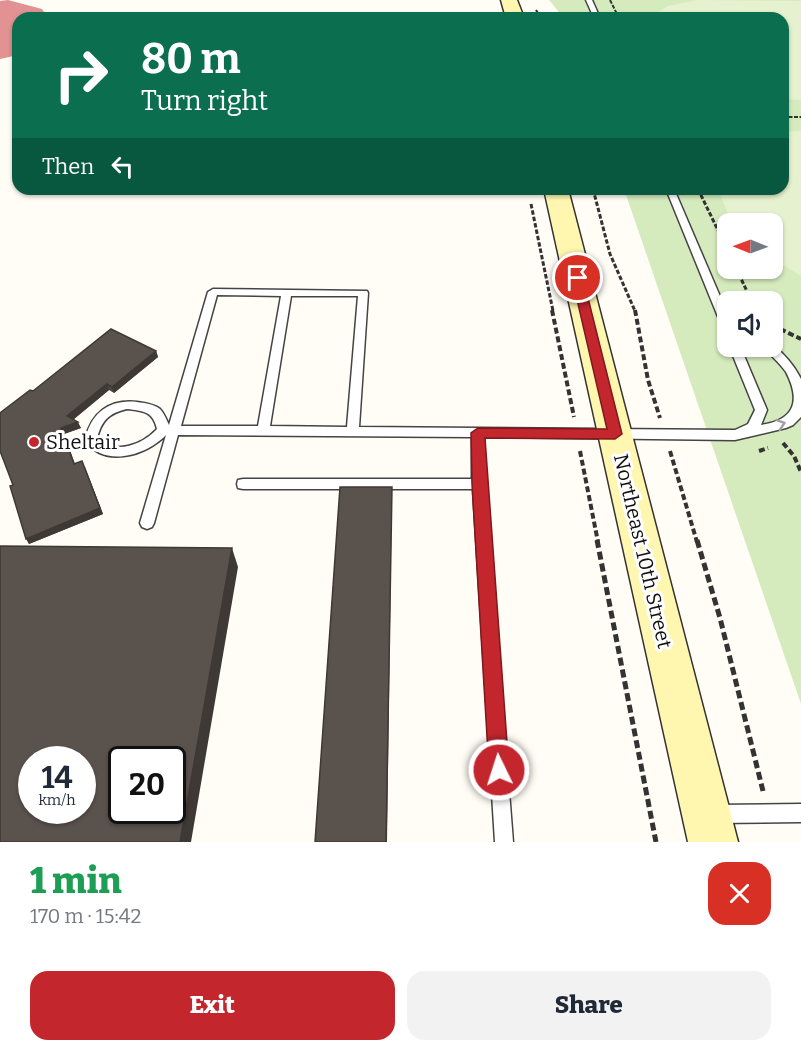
<!DOCTYPE html>
<meta charset="utf-8">
<style>
:root{--surface:#fff;--page:#f2f2f3;--text:#1f2937;--muted:#747a83;--accent:#c4262e}
body{margin:0;font-family:Bitter,serif;background:var(--page);color:var(--text);height:100vh;display:flex;flex-direction:column;font-size:22px;white-space:nowrap}
*{box-sizing:border-box;margin:0}
p{font-size:20px;color:var(--muted)}
.icon{flex:none;width:33px;height:33px;fill:none;stroke:currentColor;stroke-width:2;stroke-linecap:round;stroke-linejoin:round}
.map{position:relative;height:842px;overflow:hidden}
.sheet{display:flex;flex-direction:column;background:var(--surface);flex:1}
.sheet>*{flex:none}
.guide{position:absolute;left:12px;top:12px;width:777px;height:183px;border-radius:18px;box-shadow:0 2px 4px #0004;background:#0b6e4f;color:#fff;overflow:hidden}
.needle{width:39px;rotate:271deg}
.tools{position:absolute;left:717px;top:213px;display:grid;gap:12px}
.tools a{display:grid;place-items:center;width:66px;height:66px;border-radius:12px;background:var(--surface);box-shadow:0 2px 4px #0004;font-size:30px}
.speed{position:absolute;left:18px;top:746px;display:flex;gap:12px;font-size:30px;font-weight:700;text-align:center}
.speed>*{display:grid;place-content:center;width:78px;height:78px;border-radius:50%;background:var(--surface);box-shadow:0 2px 4px #0004;line-height:1}
.speed small{font-size:15px;font-weight:400}
.speed .limit{border:3px solid #111;border-radius:9px;background:#fff;color:#111}
.pin{position:absolute;display:grid;place-items:center;width:51px;height:51px;color:#fff;margin:-26px;border:3px solid #fff;border-radius:50%;box-shadow:0 2px 6px #0007}
.me{position:absolute;width:66px;margin:-33px;rotate:356deg;stroke-linejoin:round;filter:drop-shadow(0 0 4px #0008)}
.turn{display:flex;align-items:center;gap:21px;height:126px;padding:0 30px;font-size:27px}
.turn .icon{width:78px;height:78px;stroke-width:2.5}
.turn b{display:block;font-size:42px;line-height:51px}
.then{display:flex;align-items:center;height:57px;padding:0 30px;background:#0003;gap:12px;font-size:22px}
.round{display:grid;place-items:center;flex:none;width:63px;height:63px;border-radius:18px;background:var(--page)}
.head{display:flex;align-items:center;justify-content:space-between;height:102px;padding:0 30px}
h1{font-size:36px;font-weight:800;line-height:45px;color:#1e9e55}
.button{display:flex;gap:12px;margin-top:auto;padding:12px 30px}
.button a{flex:1;height:69px;border-radius:18px;background:var(--accent);color:#fff;font-size:24px;font-weight:800;line-height:69px;text-align:center}
.button a+a{background:var(--page);color:var(--text)}
.map>svg:first-child{display:block}
.green{fill:#d5ebbd;fill-rule:evenodd}
.pitch{fill:#e6f2cf}
.lines{fill:none;stroke-linecap:round;stroke-linejoin:round}
.runway{fill:#e29292;fill-rule:evenodd}
.lane-casing{stroke:#444;stroke-width:3}
.secondary-casing{stroke:#333;stroke-width:3}
.path-far3{stroke:#333;stroke-width:2;stroke-dasharray:4 1.5;stroke-linecap:butt}
.path-far2{stroke:#333;stroke-width:3;stroke-dasharray:4.5 2;stroke-linecap:butt}
.path-far1{stroke:#333;stroke-width:4;stroke-dasharray:6 3;stroke-linecap:butt}
.path{stroke:#333;stroke-width:5;stroke-dasharray:8 4;stroke-linecap:butt}
.lane{fill:#fff;fill-rule:evenodd}
.secondary{fill:#fff6b0;fill-rule:evenodd}
.wall{fill:#4d4742}
.shaded-wall{fill:#3f3936}
.building{fill:#5a524d;stroke:#3f3936;stroke-width:1.5;fill-rule:evenodd}
.oneway{stroke:#a0a0a0}
.route{fill:#c4262e;stroke:#7f191e;stroke-width:1.5}
.poi-dot{fill:#c4262e;stroke:#fff;stroke-width:2}
.labels{text-anchor:middle;dominant-baseline:central;stroke-width:6;stroke-linejoin:round;paint-order:stroke}
.poi-label{font-size:20px;fill:#111;stroke:#fff;text-anchor:start}
.street-label{font-size:20px;fill:#111;stroke:#fff}
</style>
<div class="map">
<svg width="801" height="842" viewBox="0 0 801 842">
<rect width="100%" height="100%" fill="#fffdf5"/>
<path class="green" d="M 549,0 L 801,0 L 801,704 L 624,189 L 783,189 L 783,18 L 564,18 ZM 728,224 L 772,224 L 772,268 L 728,268 ZM 728,302 L 772,302 L 772,346 L 728,346 Z"/>
<g class="pitch">
<polygon points="697,0 801,1 801,100 783,99 783,18 648,18 668,6"/>
<polygon points="801,131 801,276 773,259 772,224 734,223 729,216 718,189 783,189 783,132"/>
</g>
<g class="lines">
<polygon class="runway" points="8,0 42,9 48,18 18,18 18,55 0,59 0,1"/>
<g class="lane-casing">
<g id="lane">
<polygon points="586,0 592,0 600,18 594,18"/>
<polygon points="666,189 674,189 728,315 728,332 723,329"/>
<path d="M 213,289 L 367,291 L 368,293 L 359,427 L 735,430 L 748,424 L 755,410 L 729,346 L 740,346 L 767,410 L 761,425 C 795,420 801,401 786,372 C 779,362 770,355 763,346 L 772,346 L 772,344 C 784,354 794,365 801,379 L 801,417 L 793,425 L 786,428 L 735,440 L 484,437 L 485,484 L 513,842 L 495,842 L 473,489 L 243,489 L 238,488 L 237,484 L 238,480 L 243,479 L 472,479 L 472,437 L 178,435 L 154,523 L 152,527 L 147,529 L 142,527 L 140,523 L 166,435 C 147,455 104,469 85,440 C 91,413 109,399 137,402 C 144,403 154,404 160,409 C 164,413 167,421 169,425 L 208,292 ZM 217,295 L 281,296 L 258,426 L 181,426 ZM 291,296 L 358,296 L 347,427 L 270,426 ZM 127,409 C 143,411 153,411 157,429 C 142,445 115,455 97,439 C 101,421 109,413 127,409 Z"/>
<polygon points="801,804 801,822 715,823 709,820 706,814 709,808 715,805"/>
</g>
</g>
<g class="secondary-casing">
<g id="secondary">
<polygon points="501,0 517,0 524,18 506,18"/>
<polygon points="544,189 568,189 738,842 688,842"/>
</g>
</g>
<g class="path-far3">
<polyline points="610,0 619,18"/>
<polyline points="536,10 541,18"/>
<polyline points="783,117 801,117"/>
<polyline points="783,127 786,132"/>
</g>
<g class="path-far2">
<polyline points="593,189 610,254 635,311"/>
<polyline points="698,189 728,251"/>
<polyline points="531,204 553,311"/>
<polyline points="736,268 752,302"/>
</g>
<g class="path-far1">
<polyline points="552,310 574,417"/>
<polyline points="635,310 648,380 660,418"/>
<polyline points="772,325 801,339"/>
<polyline points="783,443 794,456 801,472"/>
<polyline points="580,451 598,542"/>
<polyline points="670,451 697,542"/>
<polyline points="759,451 768,448"/>
</g>
<g class="path">
<polyline points="597,540 656,842"/>
<polyline points="697,540 720,618 763,791"/>
</g>
<use href="#lane" class="lane"/>
<use href="#secondary" class="secondary"/>
</g>
<polygon class="wall" points="156,351 158,357 114,393 109,390 73,420 81,428 64,434 75,464 85,467 103,514 29,544 13,485 33,391"/>
<g class="shaded-wall">
<polygon points="156,351 158,357 114,393 112,387"/>
<polygon points="107,384 109,390 70,422 67,416"/>
<polygon points="78,422 81,428 64,434 77,470 61,428"/>
<polygon points="82,461 103,514 29,544 26,539"/>
<polygon points="392,487 387,842 386,842"/>
<polygon points="232,548 238,567 191,842 180,842"/>
</g>
<g class="building">
<polygon points="111,329 156,351 112,387 107,384 67,416 78,422 61,428 74,464 82,461 100,508 26,539 10,486 13,485 0,451 0,413 30,390 33,391"/>
<polygon points="340,487 392,487 386,842 315,842"/>
<path d="M 0,546 L 232,548 L 180,842 L 0,842 ZM 32,759 L 82,759 L 82,810 L 32,810 ZM 122,759 L 172,759 L 172,810 L 122,810 Z"/>
</g>
<defs><path id="oneway-chevron" d="M-2-3.5L2.5 0L-2 3.5" fill="none" stroke-width="1.6" stroke-linecap="round" stroke-linejoin="round" transform="scale(1.5)"/></defs>
<use class="oneway" href="#oneway-chevron" transform="translate(781 424) rotate(-19)"/>
<polygon class="route" points="578,275 583,278 622,434 615,439 485,438 509,770 506,777 499,780 492,777 489,770 472,484 471,433 478,428 607,429 572,278"/>
<circle class="poi-dot" cx="34" cy="442" r="6"/>
<g class="labels">
<g class="poi-label">
<text x="46" y="442">Sheltair</text>
</g>
<g class="street-label">
<text transform="translate(643 551) rotate(77)">Northeast 10th Street</text>
</g>
</g>
</svg>
<div class="tools">
<a><svg class="needle" viewBox="-14 -14 28 28"><path d="M0-13l5 13h-10z" fill="#e53935"/><path d="M0 13l5-13h-10z" fill="#747a83"/></svg></a>
<a><svg class="icon" aria-label="sound" viewBox="0 0 24 24"><path d="M4 9h4l5-4v14l-5-4H4zM17 9q2 3 0 6"/></svg></a>
</div>
<div class="speed"><div>14<small>km/h</small></div><div class="limit">20</div></div>
<div class="pin" style="left:578px;top:278px;background:#d93025"><svg class="icon" aria-label="arrive" viewBox="0 0 24 24"><path d="M6 21V4h12l-3 4 3 4H6"/></svg></div>
<svg class="me" style="left:499px;top:770px" viewBox="-20 -20 40 40"><circle r="17" fill="#c4262e" stroke="#fff" stroke-width="3"/><path d="M0-11L8 9 0 5-8 9z" fill="#fff"/></svg>
<div class="guide">
<div class="turn"><svg class="icon" aria-label="right" viewBox="0 0 24 24"><path d="M7 20v-9h11M14 6l5 5-5 5"/></svg><div><b>80 m</b>Turn right</div></div>
<div class="then">Then<svg class="icon" aria-label="left" viewBox="0 0 24 24"><path d="M17 20v-9H6M10 6l-5 5 5 5"/></svg></div>
</div>
</div>
<section class="sheet">
<div class="head"><div><h1>1 min</h1><p>170 m · 15:42</p></div><a class="round" style="background:#d93025;color:#fff"><svg class="icon" aria-label="close" viewBox="0 0 24 24"><path d="M6 6l12 12M18 6L6 18"/></svg></a></div>
<div class="button"><a>Exit</a><a>Share</a></div>
</section>
